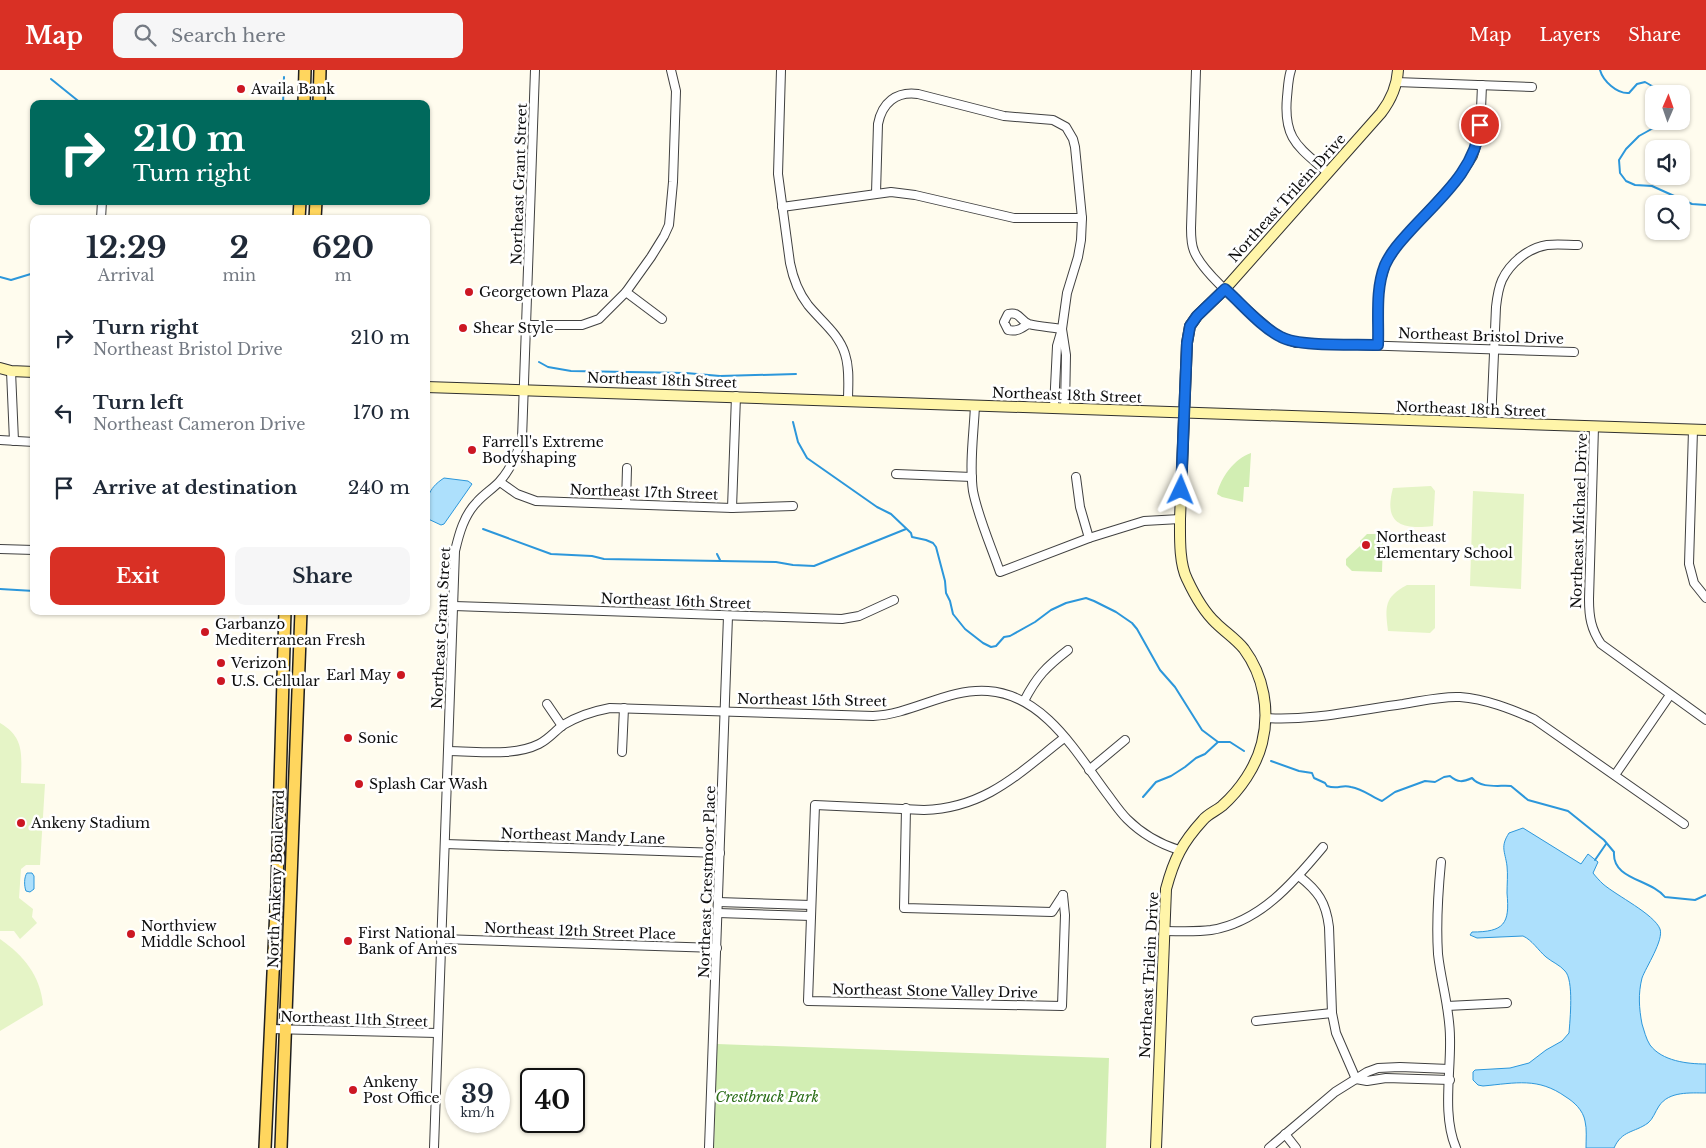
<!DOCTYPE html>
<style>
:root{--surface:#fff;--page:#f6f6f7;--text:#1f2937;--muted:#747a83;--accent:#d93025}
body{margin:0;font-family:"Libre Baskerville",serif;background:var(--page);color:var(--text);height:100vh;display:flex;flex-direction:column;font-size:19px;white-space:nowrap}
*{box-sizing:border-box;margin:0}
p{font-size:16px;color:var(--muted)}
.icon{flex:none;width:28px;height:28px;fill:none;stroke:currentColor;stroke-width:2;stroke-linecap:round;stroke-linejoin:round}
.map{position:relative;flex:1;overflow:hidden}
.side{position:absolute;left:30px;top:145px;width:400px;height:400px;display:flex;flex-direction:column;background:var(--surface);border-radius:10px;box-shadow:0 1px 4px #0004}
.side>*{flex:none}
.top-card{position:absolute;left:30px;top:30px;width:400px;height:105px;border-radius:10px;box-shadow:0 1px 4px #0004;background:#00695c;color:#fff;overflow:hidden}
.needle{width:32px;rotate:2deg}
.controls{position:absolute;left:1645px;top:15px;display:grid;gap:10px}
.controls a{display:grid;place-items:center;width:45px;height:45px;border-radius:10px;background:var(--surface);box-shadow:0 1px 4px #0004;font-size:25px}
.speed{position:absolute;left:445px;top:998px;display:flex;gap:10px;font-size:25px;font-weight:700;text-align:center}
.speed>*{display:grid;place-content:center;width:65px;height:65px;border-radius:50%;background:var(--surface);box-shadow:0 1px 4px #0004;line-height:1}
.speed small{font-size:12px;font-weight:400}
.speed .limit{border:2px solid #111;border-radius:8px;background:#fff;color:#111}
.pin{position:absolute;display:grid;place-items:center;width:42px;height:42px;color:#fff;margin:-21px;border:2px solid #fff;border-radius:50%;box-shadow:0 1px 5px #0007}
.me{position:absolute;width:55px;margin:-28px;rotate:2deg;stroke-linejoin:round;filter:drop-shadow(0 0 4px #0008)}
.turn{display:flex;align-items:center;gap:18px;height:105px;padding:0 20px;font-size:22px}
.turn .icon{width:65px;height:65px;stroke-width:2.5}
.turn b{display:block;font-size:35px;line-height:42px}
.eta{display:flex;justify-content:space-evenly;align-items:center;height:85px;text-align:center}
.eta b{font-size:30px;font-weight:800;line-height:35px}
.cta{display:flex;gap:10px;margin-top:auto;padding:10px 20px}
.cta a{flex:1;height:58px;border-radius:10px;background:var(--accent);color:#fff;font-size:20px;font-weight:800;line-height:58px;text-align:center}
.cta a+a{background:var(--page);color:var(--text)}
ul{padding:0;list-style:none}
li{display:flex;align-items:center;gap:15px;height:75px;padding:0 20px}
li div{flex:1}
li b{display:block;font-size:19px}
li em{font-style:normal}
header{display:flex;align-items:center;gap:30px;box-sizing:border-box;height:70px;padding:0 25px;background:var(--accent);color:#fff}
header strong{font-size:24px}
nav{display:flex;gap:28px;margin-inline-start:auto;font-size:18px}
.search{width:350px;height:45px;background:var(--page);display:flex;align-items:center;gap:12px;box-sizing:border-box;padding:0 18px;border-radius:10px;color:var(--muted);font-size:19px}
.map>svg:first-child{display:block}
.grass{fill:#d2eeb3}
.pitch{fill:#e5f4c6}
.water{fill:#ade0fc;stroke:#2c97db}
.lines{fill:none;stroke-linecap:round;stroke-linejoin:round}
.stream{stroke:#2c97db;stroke-width:2}
.street-casing{stroke:#414141;stroke-width:10}
.secondary-casing{stroke:#303030;stroke-width:12}
.primary-casing{stroke:#1f1f1f;stroke-width:14}
.street{stroke:#fff;stroke-width:8}
.secondary{stroke:#fff5a9;stroke-width:10}
.primary{stroke:#ffd65e;stroke-width:11}
.route-casing{stroke:#114b97;stroke-width:12}
.route{stroke:#1a73e8;stroke-width:9}
.poi-dot{fill:#cc1722;stroke:#fff;stroke-width:2}
.labels{text-anchor:middle;dominant-baseline:central;stroke-width:5;stroke-linejoin:round;paint-order:stroke}
.poi-label{font-size:14px;fill:#0e0e0e;stroke:#fff;text-anchor:start}
.street-label{font-size:14px;fill:#0e0e0e;stroke:#fff}
.park-label{font-size:14px;font-style:italic;fill:#2a6d17;stroke:#fff}
</style>
<header>
<strong>Map</strong>
<div class="search"><svg class="icon" aria-label="search" viewBox="0 0 24 24"><circle cx="10" cy="10" r="6"/><path d="M15 15l6 6"/></svg>Search here</div>
<nav><a>Map</a><a>Layers</a><a>Share</a></nav>
</header>
<div class="map">
<svg width="1706" height="1078" viewBox="0 0 1706 1078">
<rect width="100%" height="100%" fill="#fffcee"/>
<g class="grass">
<path d="M 1251,383 L 1249,417 L 1244,417 L 1243,432 L 1222,427 L 1217,424 C 1221,407 1234,389 1251,383 Z"/>
<polygon points="1367,464 1378,464 1383,471 1382,502 1352,501 1346,495 1346,489 1360,476 1360,471"/>
<polygon points="717,974 1109,988 1106,1078 714,1078"/>
</g>
<g class="pitch">
<path d="M 1431,416 L 1435,421 L 1433,456 C 1402,460 1383,454 1393,418 Z"/>
<polygon points="1473,421 1524,424 1521,519 1470,516"/>
<path d="M 1407,515 L 1435,515 L 1435,558 L 1430,563 L 1388,561 C 1385,537 1384,527 1407,515 Z"/>
<path d="M 0,653 C 26,668 21,687 21,713 L 45,714 L 40,795 L 26,795 L 21,799 L 19,828 L 33,839 L 32,847 L 37,853 L 20,869 L 14,861 L 0,861 Z"/>
<path d="M 0,869 C 24,886 40,905 43,935 L 0,961 Z"/>
</g>
<g class="water">
<path d="M 444,408 L 468,411 L 472,414 L 444,454 L 441,455 L 426,448 C 426,430 427,419 444,408 Z"/>
<path d="M 1523,758 L 1581,794 L 1588,784 L 1598,792 L 1593,803 C 1596,807 1600,811 1603,814 C 1617,826 1654,844 1660,859 C 1664,870 1646,897 1642,908 C 1638,924 1639,938 1642,954 C 1644,960 1646,969 1650,975 C 1662,991 1687,994 1706,994 L 1706,1023 C 1690,1023 1669,1021 1659,1036 C 1655,1042 1653,1049 1648,1053 C 1634,1063 1622,1060 1614,1078 L 1586,1078 C 1586,1069 1587,1059 1585,1051 C 1583,1040 1574,1032 1566,1027 C 1538,1007 1516,1013 1483,1016 L 1478,1015 L 1473,1010 L 1473,1002 L 1475,1000 L 1510,998 L 1529,993 L 1546,980 L 1562,971 L 1569,963 C 1570,950 1574,910 1565,901 C 1560,895 1552,892 1546,887 C 1538,880 1532,870 1523,866 L 1477,868 L 1470,865 L 1472,862 C 1504,862 1510,854 1507,823 C 1507,814 1508,805 1507,796 C 1505,781 1500,777 1509,763 Z"/>
<path d="M 27,803 L 32,803 L 34,806 L 34,819 L 30,822 L 26,821 C 24,816 24,807 27,803 Z"/>
</g>
<g class="lines">
<g class="stream">
<path d="M 1600,0 C 1603,11 1617,24 1629,23 L 1637,14 L 1645,12 L 1652,16 L 1661,24"/>
<polyline points="51,9 82,34"/>
<polyline points="283,34 284,7"/>
<polyline points="1666,51 1639,66 1626,79 1619,90 1620,103 1626,111 1635,115 1652,116 1692,134 1706,135"/>
<polyline points="0,207 11,210 34,203"/>
<polyline points="539,292 548,297 571,301 686,303 720,306 796,304"/>
<polyline points="793,352 798,372 807,388 877,437 891,444 911,463 912,467 926,470 933,473 936,477 945,511 946,523 950,531 953,544 965,559 983,573 991,577 996,576 1004,567 1010,566 1035,552 1051,540 1066,533 1086,528 1094,531 1116,542 1132,553 1137,559 1160,600 1175,617 1202,660 1218,672 1230,672 1244,681"/>
<polyline points="483,459 551,484 592,486 604,489 776,492 793,495 814,496 906,459"/>
<polyline points="717,484 720,490"/>
<polyline points="0,519 34,521"/>
<path d="M 1271,691 L 1299,701 L 1312,703 L 1314,708 L 1325,713 L 1327,716 C 1339,720 1341,714 1351,717 C 1363,719 1372,727 1382,731 L 1395,722 L 1425,711 L 1435,712 L 1444,707 L 1450,706 C 1458,713 1463,712 1472,708 C 1481,719 1499,715 1511,716 L 1528,730 L 1568,741 L 1604,770 L 1614,782 C 1612,810 1651,809 1665,827 L 1695,830 L 1706,825"/>
<polyline points="1143,727 1156,712 1171,706 1185,697 1196,688 1205,684 1218,672"/>
<polyline points="1595,790 1606,774"/>
</g>
<g class="street-casing">
<g id="street">
<path d="M 781,0 L 778,104 L 790,193 C 793,208 798,222 808,235 C 821,251 839,264 845,284 C 850,299 848,315 848,331"/>
<path d="M 1196,0 L 1191,158 C 1191,166 1191,174 1194,181 C 1204,206 1252,243 1273,262 L 1283,268 L 1296,273 L 1574,282"/>
<path d="M 1291,0 C 1288,9 1288,18 1287,27 C 1283,70 1299,77 1328,103"/>
<polyline points="1396,12 1532,17"/>
<path d="M 876,123 L 878,54 C 882,33 896,21 918,24 L 1004,46 L 1053,50 L 1066,57 L 1073,69 L 1075,77 L 1082,148 L 1081,170 L 1078,187 L 1067,223 L 1062,259 L 1057,276 L 1054,338"/>
<polyline points="782,137 891,122 915,125 1014,148 1082,148"/>
<polyline points="101,149 102,131"/>
<polyline points="626,222 662,249"/>
<path d="M 1028,254 C 1021,259 1016,262 1008,260 L 1004,252 L 1008,244 C 1020,241 1020,251 1029,254 C 1039,257 1052,257 1062,259"/>
<polyline points="527,255 582,255 599,249 626,222 651,187 664,166 669,155 673,112 676,21 671,0"/>
<polyline points="1062,259 1066,285 1065,338"/>
<polyline points="1378,275 1379,216 1386,193 1399,173 1460,106 1473,86 1480,64 1482,15"/>
<polyline points="11,301 14,371"/>
<path d="M 975,335 C 974,362 969,394 973,421 C 978,447 991,476 1000,502 L 1089,468 L 1144,451 L 1180,449"/>
<path d="M 1491,353 L 1496,237 C 1497,228 1498,219 1502,210 C 1510,193 1528,178 1547,175 C 1557,174 1568,175 1578,175"/>
<path d="M 1594,357 L 1589,529 C 1589,547 1591,559 1601,574 L 1706,650"/>
<polyline points="1693,360 1689,494 1694,513 1706,528"/>
<polyline points="0,370 34,372"/>
<polyline points="896,404 972,407"/>
<polyline points="1076,407 1080,437 1089,468"/>
<polyline points="500,412 517,424 536,431 732,438 793,436"/>
<polyline points="626,434 627,398"/>
<polyline points="732,438 736,326"/>
<polyline points="0,479 34,480"/>
<polyline points="454,536 842,549 859,546 894,530"/>
<path d="M 1024,631 C 1037,606 1046,597 1068,580"/>
<polyline points="547,634 562,656"/>
<path d="M 1265,648 C 1311,651 1358,640 1403,634 C 1422,631 1441,626 1460,627 C 1486,629 1511,639 1534,649 L 1684,754"/>
<path d="M 448,681 C 477,681 513,687 539,674 C 549,669 555,661 563,655 C 578,646 594,641 610,638 L 873,646 C 913,644 948,618 988,621 C 1045,625 1077,684 1108,725 C 1114,733 1120,742 1127,749 C 1142,764 1160,774 1179,780"/>
<polyline points="622,682 624,638"/>
<polyline points="1089,700 1125,670"/>
<polyline points="1615,705 1670,625"/>
<polyline points="906,738 904,838 1052,842 1063,825"/>
<polyline points="445,774 720,783"/>
<path d="M 1441,792 C 1438,823 1436,853 1438,884 C 1441,912 1450,939 1450,968 C 1451,1003 1442,1045 1456,1078"/>
<path d="M 1299,806 C 1318,821 1326,832 1329,857 L 1332,943 L 1336,963 L 1356,1009"/>
<path d="M 1063,825 L 1065,845 L 1062,936 L 808,931 L 815,735 L 924,740 C 986,738 1019,703 1064,668"/>
<polyline points="718,832 811,835"/>
<polyline points="718,843 811,846"/>
<path d="M 1164,861 C 1180,861 1196,862 1211,860 C 1260,852 1293,813 1323,777"/>
<polyline points="441,869 717,878"/>
<polyline points="1447,936 1507,933"/>
<polyline points="1256,951 1332,943"/>
<polyline points="270,959 437,963"/>
<polyline points="1356,1009 1367,1011 1386,1008 1450,1010"/>
<polyline points="1285,1064 1296,1078"/>
<path d="M 434,1078 L 455,481 C 459,464 464,445 477,432 C 484,424 494,418 500,411 C 511,399 517,384 522,369 L 535,0"/>
<polyline points="709,1078 728,546"/>
<polyline points="1269,1078 1335,1022 1367,1002 1378,998 1400,997 1449,999"/>
</g>
</g>
<g class="secondary-casing">
<g id="secondary">
<polyline points="0,298 11,301 34,302"/>
<polyline points="426,317 1706,360"/>
<path d="M 1156,1078 L 1166,819 C 1174,789 1182,773 1203,750 C 1208,744 1216,741 1222,736 C 1240,720 1256,697 1262,673 C 1270,641 1264,606 1244,579 C 1236,569 1225,562 1216,553 C 1204,542 1194,524 1187,509 C 1179,493 1180,467 1180,449 L 1187,273 L 1190,256 L 1197,246 L 1225,219 L 1381,43 C 1391,30 1397,17 1398,0"/>
</g>
</g>
<g class="primary-casing">
<g id="primary">
<polyline points="304,34 305,0"/>
<polyline points="319,34 320,0"/>
<polyline points="299,149 300,131"/>
<polyline points="315,149 316,131"/>
<polyline points="265,1078 277,817 285,541"/>
<polyline points="281,1078 301,541"/>
</g>
</g>
<use href="#street" class="street"/>
<use href="#secondary" class="secondary"/>
<use href="#primary" class="primary"/>
</g>
<g class="lines">
<g class="route-casing">
<path id="route" d="M 1181,420 L 1187,273 L 1190,256 L 1197,246 L 1225,219 C 1242,234 1261,257 1281,267 C 1299,277 1355,274 1378,275 C 1379,249 1375,220 1385,195 C 1391,182 1400,172 1410,161 C 1438,130 1476,100 1480,55"/>
</g>
<use href="#route" class="route"/>
</g>
<g class="poi-dot">
<circle cx="241" cy="19" r="5"/>
<circle cx="469" cy="222" r="5"/>
<circle cx="463" cy="258" r="5"/>
<circle cx="472" cy="380" r="5"/>
<circle cx="1366" cy="475" r="5"/>
<circle cx="205" cy="562" r="5"/>
<circle cx="221" cy="593" r="5"/>
<circle cx="401" cy="605" r="5"/>
<circle cx="221" cy="611" r="5"/>
<circle cx="348" cy="668" r="5"/>
<circle cx="359" cy="714" r="5"/>
<circle cx="21" cy="753" r="5"/>
<circle cx="131" cy="864" r="5"/>
<circle cx="348" cy="871" r="5"/>
<circle cx="353" cy="1020" r="5"/>
</g>
<g class="labels">
<g class="poi-label">
<text x="251" y="19">Availa Bank</text>
<text x="479" y="222">Georgetown Plaza</text>
<text x="473" y="258">Shear Style</text>
<text x="482" y="372">Farrell's Extreme<tspan x="482" dy="16">Bodyshaping</tspan></text>
<text x="1376" y="467">Northeast<tspan x="1376" dy="16">Elementary School</tspan></text>
<text x="215" y="554">Garbanzo<tspan x="215" dy="16">Mediterranean Fresh</tspan></text>
<text x="231" y="593">Verizon</text>
<text x="391" y="605" text-anchor="end">Earl May</text>
<text x="231" y="611">U.S. Cellular</text>
<text x="358" y="668">Sonic</text>
<text x="369" y="714">Splash Car Wash</text>
<text x="31" y="753">Ankeny Stadium</text>
<text x="141" y="856">Northview<tspan x="141" dy="16">Middle School</tspan></text>
<text x="358" y="863">First National<tspan x="358" dy="16">Bank of Ames</tspan></text>
<text x="363" y="1012">Ankeny<tspan x="363" dy="16">Post Office</tspan></text>
</g>
<g class="street-label">
<text transform="translate(519 114) rotate(-88)">Northeast Grant Street</text>
<text transform="translate(1287 128) rotate(-48)">Northeast Trilein Drive</text>
<text transform="translate(1481 266) rotate(2)">Northeast Bristol Drive</text>
<text transform="translate(662 310) rotate(2)">Northeast 18th Street</text>
<text transform="translate(1067 325) rotate(2)">Northeast 18th Street</text>
<text transform="translate(1471 339) rotate(2)">Northeast 18th Street</text>
<text transform="translate(644 422) rotate(2)">Northeast 17th Street</text>
<text transform="translate(1579 451) rotate(-88)">Northeast Michael Drive</text>
<text transform="translate(676 531) rotate(2)">Northeast 16th Street</text>
<text transform="translate(441 558) rotate(-87)">Northeast Grant Street</text>
<text transform="translate(812 630) rotate(1)">Northeast 15th Street</text>
<text transform="translate(583 766) rotate(2)">Northeast Mandy Lane</text>
<text transform="translate(276 809) rotate(-88)">North Ankeny Boulevard</text>
<text transform="translate(707 812) rotate(-88)">Northeast Crestmoor Place</text>
<text transform="translate(580 861) rotate(2)">Northeast 12th Street Place</text>
<text transform="translate(1149 905) rotate(-87)">Northeast Trilein Drive</text>
<text transform="translate(935 921) rotate(1)">Northeast Stone Valley Drive</text>
<text transform="translate(354 949) rotate(2)">Northeast 11th Street</text>
</g>
<g class="park-label">
<text x="767" y="1027">Crestbruck Park</text>
</g>
</g>
</svg>
<div class="controls">
<a><svg class="needle" viewBox="-14 -14 28 28"><path d="M0-13l5 13h-10z" fill="#e53935"/><path d="M0 13l5-13h-10z" fill="#747a83"/></svg></a>
<a><svg class="icon" aria-label="sound" viewBox="0 0 24 24"><path d="M4 9h4l5-4v14l-5-4H4zM17 9q2 3 0 6"/></svg></a>
<a><svg class="icon" aria-label="search" viewBox="0 0 24 24"><circle cx="10" cy="10" r="6"/><path d="M15 15l6 6"/></svg></a>
</div>
<div class="speed"><div>39<small>km/h</small></div><div class="limit">40</div></div>
<div class="pin" style="left:1480px;top:55px;background:#d93025"><svg class="icon" aria-label="arrive" viewBox="0 0 24 24"><path d="M6 21V4h12l-3 4 3 4H6"/></svg></div>
<svg class="me" style="left:1181px;top:420px" viewBox="-20 -20 40 40"><path d="M0-17L14 15 0 8-14 15z" fill="#1a73e8" stroke="#fff" stroke-width="4"/></svg>
<div class="top-card">
<div class="turn"><svg class="icon" aria-label="right" viewBox="0 0 24 24"><path d="M7 20v-9h11M14 6l5 5-5 5"/></svg><div><b>210 m</b>Turn right</div></div>
</div>
<section class="side">
<div class="eta">
<div><b>12:29</b><p>Arrival</p></div>
<div><b>2</b><p>min</p></div>
<div><b>620</b><p>m</p></div>
</div>
<ul>
<li><svg class="icon" aria-label="right" viewBox="0 0 24 24"><path d="M7 20v-9h11M14 6l5 5-5 5"/></svg><div><b>Turn right</b><p>Northeast Bristol Drive</p></div><em>210 m</em></li>
<li><svg class="icon" aria-label="left" viewBox="0 0 24 24"><path d="M17 20v-9H6M10 6l-5 5 5 5"/></svg><div><b>Turn left</b><p>Northeast Cameron Drive</p></div><em>170 m</em></li>
<li><svg class="icon" aria-label="arrive" viewBox="0 0 24 24"><path d="M6 21V4h12l-3 4 3 4H6"/></svg><div><b>Arrive at destination</b></div><em>240 m</em></li>
</ul>
<div class="cta"><a>Exit</a><a>Share</a></div>
</section>
</div>
